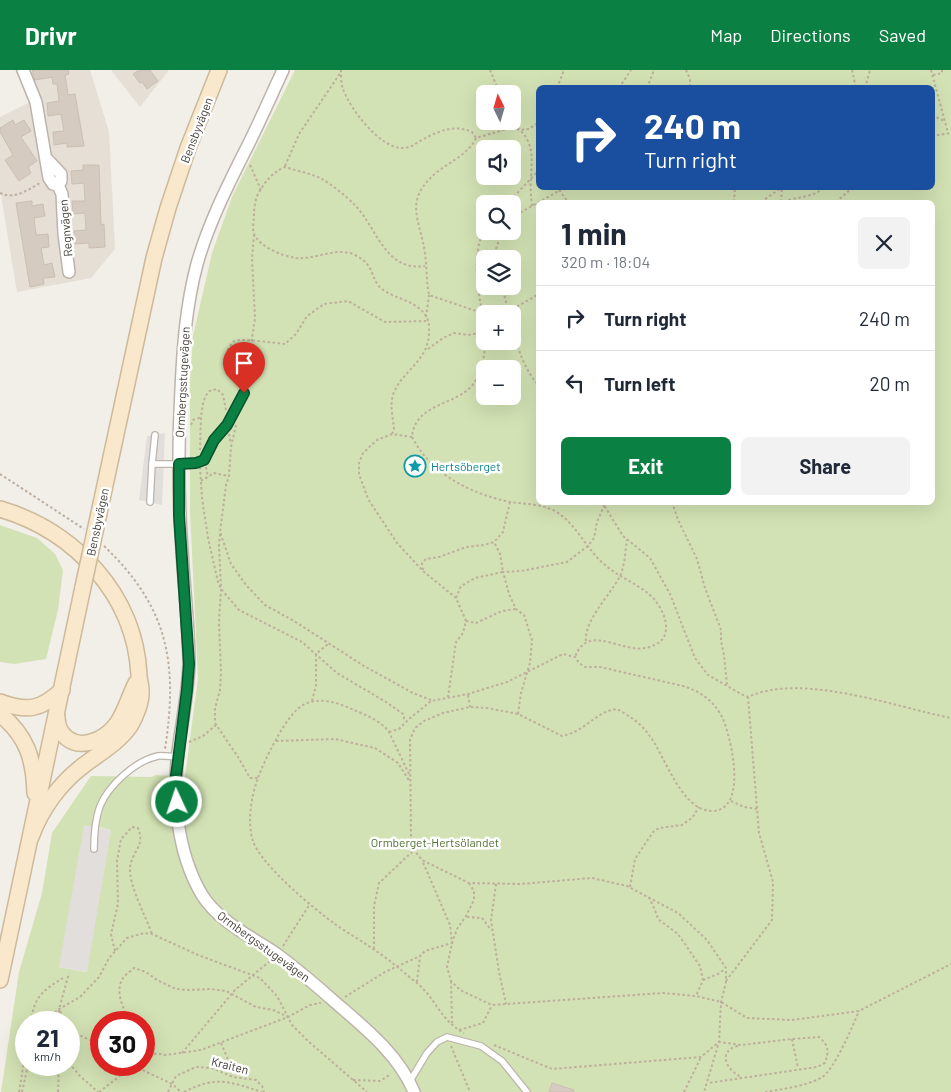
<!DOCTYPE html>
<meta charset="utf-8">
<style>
:root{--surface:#fff;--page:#f2f2f3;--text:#1f2937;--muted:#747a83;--line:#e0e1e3;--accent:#0b8043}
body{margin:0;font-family:Barlow,sans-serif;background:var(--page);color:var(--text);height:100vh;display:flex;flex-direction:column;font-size:19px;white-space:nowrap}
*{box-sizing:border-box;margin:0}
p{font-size:16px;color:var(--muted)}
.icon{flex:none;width:28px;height:28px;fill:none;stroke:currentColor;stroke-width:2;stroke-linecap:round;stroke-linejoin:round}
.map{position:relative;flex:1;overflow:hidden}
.details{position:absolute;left:536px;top:130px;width:399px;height:305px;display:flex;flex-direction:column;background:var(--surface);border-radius:8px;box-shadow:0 5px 20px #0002}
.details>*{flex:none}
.banner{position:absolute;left:536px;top:15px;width:399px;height:105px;border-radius:8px;box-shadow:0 5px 20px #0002;background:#1a4fa0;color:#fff;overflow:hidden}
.needle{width:32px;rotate:355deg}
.buttons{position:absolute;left:476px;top:15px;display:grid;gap:10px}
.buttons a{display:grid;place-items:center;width:45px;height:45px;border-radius:8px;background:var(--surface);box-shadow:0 5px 20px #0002;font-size:25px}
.speed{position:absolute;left:15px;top:941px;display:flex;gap:10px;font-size:25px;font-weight:700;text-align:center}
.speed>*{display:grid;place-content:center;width:65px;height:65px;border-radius:50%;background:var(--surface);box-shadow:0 5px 20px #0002;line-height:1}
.speed small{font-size:12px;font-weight:400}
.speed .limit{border:8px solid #d22;background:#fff;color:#111}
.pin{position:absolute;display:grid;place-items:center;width:42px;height:42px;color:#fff;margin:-51px -21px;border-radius:50% 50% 50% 0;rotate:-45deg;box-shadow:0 0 5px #0007}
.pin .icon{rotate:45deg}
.me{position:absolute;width:55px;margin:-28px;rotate:357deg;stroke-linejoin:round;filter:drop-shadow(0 0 4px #0008)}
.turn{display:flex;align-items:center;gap:18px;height:105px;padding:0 25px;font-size:22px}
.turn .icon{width:65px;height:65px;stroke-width:2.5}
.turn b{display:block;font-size:35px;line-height:42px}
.round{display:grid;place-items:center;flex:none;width:52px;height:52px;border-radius:8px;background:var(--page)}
.head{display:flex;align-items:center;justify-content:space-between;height:85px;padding:0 25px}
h1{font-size:30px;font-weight:700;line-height:38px}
.button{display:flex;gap:10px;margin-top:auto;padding:10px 25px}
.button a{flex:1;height:58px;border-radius:8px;background:var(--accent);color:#fff;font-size:20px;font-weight:700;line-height:58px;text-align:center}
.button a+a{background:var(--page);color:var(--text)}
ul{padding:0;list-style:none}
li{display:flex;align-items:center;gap:15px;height:65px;padding:0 25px;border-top:1px solid var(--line)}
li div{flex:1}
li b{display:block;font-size:19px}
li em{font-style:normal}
header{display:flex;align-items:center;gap:30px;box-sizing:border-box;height:70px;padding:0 25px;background:var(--accent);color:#fff}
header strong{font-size:24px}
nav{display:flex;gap:28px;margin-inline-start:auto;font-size:18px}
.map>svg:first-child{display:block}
.residential{fill:#e5dfd6}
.green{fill:#d3e2b4;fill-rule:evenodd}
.parking{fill:#e1dedc}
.building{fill:#d5cbc1;stroke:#ccbfb2}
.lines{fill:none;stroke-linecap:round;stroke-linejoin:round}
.service-casing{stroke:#bcb4ab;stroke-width:8}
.minor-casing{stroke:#bcb4ab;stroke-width:14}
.secondary-casing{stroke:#cdba9b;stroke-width:18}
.path{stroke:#bdae9e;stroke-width:2;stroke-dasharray:2.5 2.5;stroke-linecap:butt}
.service{stroke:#fff;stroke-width:5.5}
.minor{stroke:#fff;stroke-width:11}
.secondary{stroke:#f9e8cb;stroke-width:15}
.secondary-bridge-casing{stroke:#cdba9b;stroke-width:18;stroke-linecap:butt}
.secondary-bridge{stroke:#f9e8cb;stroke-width:15}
.route-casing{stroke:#07532c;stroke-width:12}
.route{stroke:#0b8043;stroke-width:9}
.labels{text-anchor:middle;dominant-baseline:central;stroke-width:5;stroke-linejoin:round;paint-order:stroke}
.street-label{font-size:12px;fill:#443e37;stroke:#fff}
.culture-label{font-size:12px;fill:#0d838f;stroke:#fff;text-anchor:start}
.park-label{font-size:12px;fill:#507030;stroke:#fff}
</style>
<header>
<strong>Drivr</strong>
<nav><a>Map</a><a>Directions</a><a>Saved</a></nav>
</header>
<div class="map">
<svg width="951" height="1022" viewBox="0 0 951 1022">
<rect width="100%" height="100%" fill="#f2eee8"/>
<g class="residential">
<polygon points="15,0 90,0 109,62 115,179 91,208 17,222 0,119 0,47 30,32"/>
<polygon points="111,0 169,0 140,37"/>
</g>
<g class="green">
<path d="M 295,0 L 951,0 L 951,1022 L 1,1022 L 19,902 L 42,823 L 52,763 L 91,706 L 151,707 L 156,705 L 185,707 L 198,608 L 190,441 L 190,313 L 193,266 L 212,183 L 232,127 ZM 539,18 L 932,18 L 932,118 L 539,118 ZM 485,24 L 512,24 L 512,51 L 485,51 ZM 485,79 L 512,79 L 512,106 L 485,106 ZM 539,132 L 932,132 L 932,432 L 539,432 ZM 485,134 L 512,134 L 512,161 L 485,161 ZM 485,189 L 512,189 L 512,216 L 485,216 ZM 485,244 L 512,244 L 512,271 L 485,271 ZM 485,299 L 512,299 L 512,326 L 485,326 ZM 95,756 L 111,760 L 86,902 L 59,897 ZM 26,952 L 69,952 L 69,995 L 26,995 ZM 101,952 L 144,952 L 144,995 L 101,995 Z"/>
<polygon points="0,455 37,468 55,484 63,500 58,540 46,589 14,594 0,592"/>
</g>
<g class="parking">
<polygon points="165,363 162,435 139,430 147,366"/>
<polygon points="84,755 111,760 87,902 59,897"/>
</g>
<g class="building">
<polygon points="32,0 68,0 69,4 65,5 68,25 75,24 84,76 67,77 67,73 54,75 53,62 64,61 61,44 48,46 47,33 59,31 57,14 53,14 52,7 35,10"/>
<polygon points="139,0 150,0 158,11 147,19 142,12 140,13 133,4"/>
<polygon points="13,50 15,55 24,50 31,61 21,67 37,91 28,97 31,103 19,111 5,90 13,85 0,62 0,58"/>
<polygon points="83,95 99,95 101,155 104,154 105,177 89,178 89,173 75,174 74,161 86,160 85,143 73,144 72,131 85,131 84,113 72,114 71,101 83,100"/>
<polygon points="32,131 32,136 43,134 45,146 34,148 36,165 48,164 49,177 41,178 44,195 52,193 55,207 43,208 44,214 30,217 16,133"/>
<polygon points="552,1013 574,1020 574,1022 549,1022"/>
</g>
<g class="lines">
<g class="service-casing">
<g id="service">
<polyline points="155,365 152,394 188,394 204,390 214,370 227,355 244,323"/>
<polyline points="150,432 152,394"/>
<path d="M 94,779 C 94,765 95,750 100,736 C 109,715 135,691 158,686 C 164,685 171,687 178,687"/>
<polyline points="410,1011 427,983 437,972 447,967 481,976 502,991 527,1022"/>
</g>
</g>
<g class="minor-casing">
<g id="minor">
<polyline points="23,0 36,32 49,108 53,114 58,115 61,111 61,104 46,88"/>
<path d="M 283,0 C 270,28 258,56 244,83 C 226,119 208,155 197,194 C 186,235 183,277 181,319 C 178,373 178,426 182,480 C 184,518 189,556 189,594 C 188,621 183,647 179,674 C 172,724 176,781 202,825 C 219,852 252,867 278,885 C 298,900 317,916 336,933 C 365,958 399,985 414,1022"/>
<polyline points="58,115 62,124 64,164 69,202"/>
</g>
</g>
<g class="secondary-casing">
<g id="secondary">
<path d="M 0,439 C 75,461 135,525 139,605 C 139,610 141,615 141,620 C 142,631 136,646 130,656 C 119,672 100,683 84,695 C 60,713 41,739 31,767"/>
<polyline points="99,443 154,188 168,138 188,78 219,0"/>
<path d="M 0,632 C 27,642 41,640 62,620"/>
<path d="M 0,644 C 27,666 34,689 35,723"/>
<path d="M 57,647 C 57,658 63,668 74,672 C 81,675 89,673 97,670 C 122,659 125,635 136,613"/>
<polyline points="0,910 83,517"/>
</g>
</g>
<g class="path">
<path d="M 341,0 C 341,6 341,14 343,19 C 350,39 381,80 404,78 C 411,78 416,73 422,70 C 438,61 455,54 472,62 L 476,68"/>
<polyline points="490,0 500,24"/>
<polyline points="686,0 690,9 690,18"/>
<polyline points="852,0 856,18"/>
<polyline points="931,0 948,63"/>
<polyline points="933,5 942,3 942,0"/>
<polyline points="557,18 564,0"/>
<polyline points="619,18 631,0"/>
<polyline points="647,18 654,0"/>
<polyline points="865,18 870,0"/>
<polyline points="932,45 944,51"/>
<polyline points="510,51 520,60 529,59 539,52"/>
<polyline points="932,66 951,63"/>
<polyline points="250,95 261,120"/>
<polyline points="285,96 299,64 341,2"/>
<polyline points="559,120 568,132"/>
<path d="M 0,123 C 15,130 27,120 40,113"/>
<polyline points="734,132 735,118"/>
<polyline points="761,132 781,118"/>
<polyline points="781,132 782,118"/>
<path d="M 784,132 C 796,126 815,128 822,118"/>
<polyline points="836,132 852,118"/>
<polyline points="507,134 539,100"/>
<polyline points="512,148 516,145 564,118"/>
<path d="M 485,160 C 469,184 480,231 485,258"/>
<polyline points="496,189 496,179 502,161"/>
<polyline points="502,216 509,244"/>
<path d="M 485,244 L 429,225 C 426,211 427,197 425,183 C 420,149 403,131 436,103 C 449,92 469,84 476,68 L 510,58 L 520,60 C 534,74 532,89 531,108 C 530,117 531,127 532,136"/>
<polyline points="504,244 539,224"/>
<polyline points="426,247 429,225"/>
<path d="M 512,257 C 518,279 524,299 539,316"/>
<path d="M 485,271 C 485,285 482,302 474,313 C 458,336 415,332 412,367 C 431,404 471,424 510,432 C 525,434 541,434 555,441 C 576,453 586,479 604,494 C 619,508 640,514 654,529 C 662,539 670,554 664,567 C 661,572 657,574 652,576 C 625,588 589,550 575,587"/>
<polyline points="428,279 443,268 454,263 468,265 485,262"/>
<path d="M 244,316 C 235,305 231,295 227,281 C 229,278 231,274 234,271 C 239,268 276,273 285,274 L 296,264 L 307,246 L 324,234 L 348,231 L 385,252 L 429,251"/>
<polyline points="245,316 255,248 252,189 254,165"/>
<polyline points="191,355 193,350 202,347"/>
<polyline points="236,355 231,377 229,406 226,415 220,462 231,494 246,515 265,535 294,551 364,596 413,623 431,630"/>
<polyline points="229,364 231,374"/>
<path d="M 392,364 L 394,359 C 393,347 389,334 394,322 C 405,298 429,291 429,261 C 429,258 429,253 428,250 C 419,230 398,231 382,219 C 370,210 376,195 355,185 C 337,176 315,190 296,188 C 282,186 260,177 254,164 C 252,158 254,151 254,145 C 254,139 255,132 257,126 C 264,113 271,103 285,97 C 296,101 311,103 322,109 C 331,114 347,127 355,135 C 377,158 385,202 425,196"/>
<polyline points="412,367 392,364 377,370 363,383 359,393 359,404 368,429 397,473 423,501 456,528 466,551 463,563 456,572 448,627"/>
<path d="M 200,380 C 201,366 199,335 207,324 C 209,320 213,320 217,319 L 223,325 L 226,340"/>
<polyline points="200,397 202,428 208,468 218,512 221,519 239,540 302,572 337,603 386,632 403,644 405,652"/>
<polyline points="206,397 208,407"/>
<polyline points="0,404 84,459"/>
<polyline points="201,411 214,403 229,406"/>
<path d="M 602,432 L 623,466 L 650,488 L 670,524 L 695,588 L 708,605 L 741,624 L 748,627 C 801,602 895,637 951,648"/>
<polyline points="672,432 678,450 697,489 705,518 721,560 721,571 724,585 727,615"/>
<polyline points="220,464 219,475 221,519 219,552 221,603 220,620 215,638 215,653 238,687 250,708 258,708"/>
<path d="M 104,476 C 169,538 178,594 165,679"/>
<polyline points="423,500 422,493 426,489 439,487 466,477 484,475 494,472 503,462 510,432"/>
<polyline points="456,528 461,516 475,508 503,502 500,484 494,472"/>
<polyline points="466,551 476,553 502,541 516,539"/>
<path d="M 586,571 C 584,551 609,526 619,508 C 625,497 625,482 627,470"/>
<polyline points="468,625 470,637"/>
<polyline points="312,631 316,615 316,584 328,574"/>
<polyline points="518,644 521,623 530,593 532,570 524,545 516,539 509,524 503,502 521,501 567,492 588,476 594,468 597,452 604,436 609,432"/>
<path d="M 389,662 L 399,659 L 409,649 L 431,631 L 468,624 L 507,612 L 563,584 L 575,587 L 579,593 L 585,597 L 600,597 L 683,616 C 699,621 712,629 721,645 C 731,664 749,741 712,741 C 681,741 665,685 649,665 C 641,653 629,646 617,639 C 596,641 585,662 562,666 L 518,644 L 487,638 L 470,637 L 443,643 L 424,651 L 415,658 L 410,670 L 411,767 L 414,780 L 422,790 L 469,813 L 520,814 L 592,808 L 627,816 L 678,843 L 707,870 L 726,898 L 726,912 L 721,932 L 719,972 L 704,1022"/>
<polyline points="276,671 335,669 375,678 398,693 410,712"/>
<polyline points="189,672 203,666 216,655"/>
<path d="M 409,704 L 389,662 C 381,651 366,645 354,640 C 339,633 319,626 303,635 C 287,643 264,691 258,708 C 251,726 247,753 253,771 C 261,795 314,839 335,854 C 347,863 361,870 373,879 C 389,889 403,902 418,914 C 436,929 440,950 464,963"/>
<polyline points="731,731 744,737 757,739"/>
<polyline points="469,813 474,821 474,830 466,846 457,859 452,873 447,897 451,911 460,920 492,935 663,923 696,926 721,932 747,948 792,950 859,941 951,894"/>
<polyline points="496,814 491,850 499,902 506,934"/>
<polyline points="630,817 635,789 653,762 659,758 682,755 692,748 699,737"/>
<polyline points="649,827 655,840 658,849 678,864 700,896 703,910 696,926"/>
<polyline points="467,847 482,848 491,860"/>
<polyline points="283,876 310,834"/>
<polyline points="374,879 374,836 379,813 414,780"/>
<path d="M 115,881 L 111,864 L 118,834 L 117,791 L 121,769 L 132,757 L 138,758 C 146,776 131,782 130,798 C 129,816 146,847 152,864"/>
<polyline points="703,910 718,904 725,899"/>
<polyline points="451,911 452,953"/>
<polyline points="726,911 772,850 773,812 759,763 748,627"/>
<polyline points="417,912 420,886 425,881 452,873 450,855 422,790"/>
<polyline points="345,927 385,902 420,886"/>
<polyline points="60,941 65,952"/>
<path d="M 31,952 C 34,927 42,921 63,908"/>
<polyline points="43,952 59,939 80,927 99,907 109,888 127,868 144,863 152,864 198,885 260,908 277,926 292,955 308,971 367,1022"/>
<polyline points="59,952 59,939 69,903"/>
<path d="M 130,952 C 124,940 115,923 122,910 C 124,905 130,902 134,898 L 146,902 L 157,910 L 176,919 L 189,920 L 211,919 L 226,921 L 256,937 L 273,940 L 288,947"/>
<polyline points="69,956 77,964 101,975"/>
<polyline points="459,960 483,953 492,935"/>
<polyline points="792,969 798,998"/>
<polyline points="144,972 155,984 144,990"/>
<polyline points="221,973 230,994 233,1006"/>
<path d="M 494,975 L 552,999 L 701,987 L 719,972 L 741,975 L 792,969 L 819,967 C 829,976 829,981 825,993 L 817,997 L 708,1013"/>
<polyline points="451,976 470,1022"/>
<path d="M 738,976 C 717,981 726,1001 742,1007"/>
<polyline points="144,982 166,985 201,980 288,947 310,935 321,933"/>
<polyline points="182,983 235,920 270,891"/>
<polyline points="69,993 80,1006 98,1022"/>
<path d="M 134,995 C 145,1002 158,1007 170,1013 C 175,1015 177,1020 182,1022"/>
<polyline points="353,1010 380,1011 391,1004"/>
<polyline points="19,1022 26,979"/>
<polyline points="22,1022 28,995"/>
<polyline points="58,1022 59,995"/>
<polyline points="99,1022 133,996"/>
<polyline points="168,1022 176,1006 196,997 212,998 233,1007 256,1010 262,1016 264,1022"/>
<path d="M 184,1022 C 217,1005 230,1012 262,1022"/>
<polyline points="684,1022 701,987"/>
<path d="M 765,1022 C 784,1019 805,1016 821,1008 C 834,1001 853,955 859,941"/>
</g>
<use href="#service" class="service"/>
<use href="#minor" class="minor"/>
<use href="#secondary" class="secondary"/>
<g class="secondary-bridge-casing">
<polyline id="secondary-bridge" points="83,517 99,443"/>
</g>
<use href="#secondary-bridge" class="secondary-bridge"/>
</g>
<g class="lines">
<g class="route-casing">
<polyline id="route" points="177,732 176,706 187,620 189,594 179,445 179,394 196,393 204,390 214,370 227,355 244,323"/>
</g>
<use href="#route" class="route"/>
</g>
<defs>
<g id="sight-ring" transform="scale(1.125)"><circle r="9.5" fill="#fff" stroke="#0f9aa8" stroke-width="1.5"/><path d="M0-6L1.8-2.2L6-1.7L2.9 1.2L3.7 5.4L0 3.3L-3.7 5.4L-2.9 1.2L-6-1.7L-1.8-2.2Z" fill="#0f9aa8"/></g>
</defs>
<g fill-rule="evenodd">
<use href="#sight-ring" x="415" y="396"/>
</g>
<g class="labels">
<g class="street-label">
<text transform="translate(196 60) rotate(-69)">Bensbyvägen</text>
<text transform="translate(65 158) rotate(-95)">Regnvägen</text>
<text transform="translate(182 312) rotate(-87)">Ormbergsstugevägen</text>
<text transform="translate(97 452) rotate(-78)">Bensbyvägen</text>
<text transform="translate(264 876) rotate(36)">Ormbergsstugevägen</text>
<text transform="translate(230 995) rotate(14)">Kraiten</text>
</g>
<g class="culture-label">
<text x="431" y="396">Hertsöberget</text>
</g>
<g class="park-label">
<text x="435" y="772">Ormberget-Hertsölandet</text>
</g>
</g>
</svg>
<div class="buttons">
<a><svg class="needle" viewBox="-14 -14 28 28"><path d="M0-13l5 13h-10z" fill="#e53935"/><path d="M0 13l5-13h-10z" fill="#747a83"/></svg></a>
<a><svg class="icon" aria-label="sound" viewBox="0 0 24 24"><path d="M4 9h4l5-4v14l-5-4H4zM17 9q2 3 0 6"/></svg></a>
<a><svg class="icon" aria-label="search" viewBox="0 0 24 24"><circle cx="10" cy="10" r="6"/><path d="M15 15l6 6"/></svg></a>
<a><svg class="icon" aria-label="layers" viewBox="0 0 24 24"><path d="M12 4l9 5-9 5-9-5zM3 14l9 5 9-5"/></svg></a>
<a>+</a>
<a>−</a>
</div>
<div class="speed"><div>21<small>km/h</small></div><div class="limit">30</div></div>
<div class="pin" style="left:244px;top:323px;background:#d93025"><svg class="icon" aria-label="arrive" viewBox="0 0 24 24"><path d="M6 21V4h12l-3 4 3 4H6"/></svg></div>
<svg class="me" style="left:177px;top:732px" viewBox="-20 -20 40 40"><circle r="17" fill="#0b8043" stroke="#fff" stroke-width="3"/><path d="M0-11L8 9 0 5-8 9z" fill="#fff"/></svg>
<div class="banner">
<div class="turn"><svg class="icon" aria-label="right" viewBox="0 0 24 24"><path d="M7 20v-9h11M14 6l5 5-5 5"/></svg><div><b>240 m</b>Turn right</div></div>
</div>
<section class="details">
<div class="head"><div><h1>1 min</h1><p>320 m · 18:04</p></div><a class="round"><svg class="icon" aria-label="close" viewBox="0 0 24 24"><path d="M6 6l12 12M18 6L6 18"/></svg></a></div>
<ul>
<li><svg class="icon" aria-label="right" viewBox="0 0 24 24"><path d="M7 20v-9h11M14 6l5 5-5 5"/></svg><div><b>Turn right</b></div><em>240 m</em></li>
<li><svg class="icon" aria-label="left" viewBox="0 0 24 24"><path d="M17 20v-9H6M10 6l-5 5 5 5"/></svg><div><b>Turn left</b></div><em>20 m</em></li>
</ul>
<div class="button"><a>Exit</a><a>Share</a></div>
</section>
</div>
